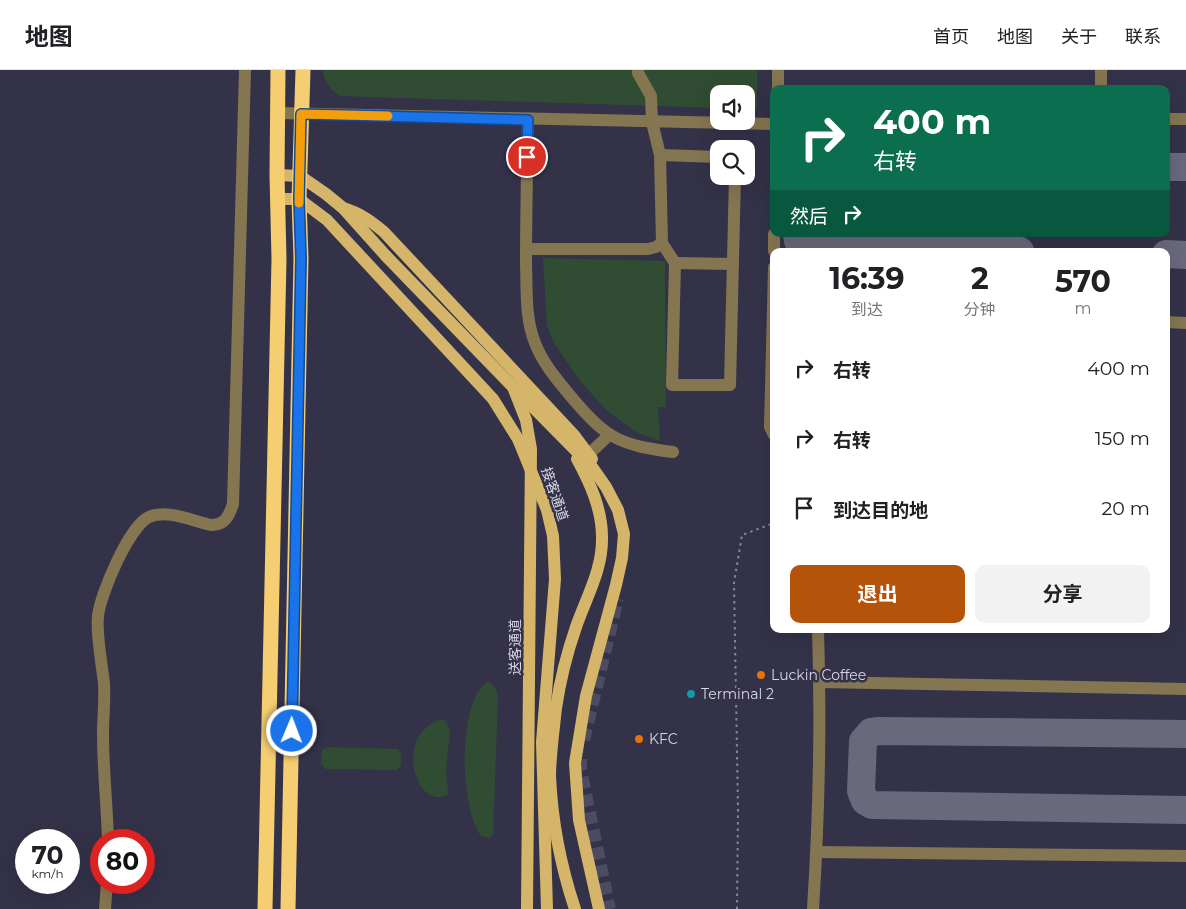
<!DOCTYPE html>
<html lang="zh">
<meta charset="utf-8">
<style>
:root{--surface:#fff;--page:#f2f2f2;--text:#202124;--muted:#757577;--line:#e0e0e0;--accent:#b45309}
body{margin:0;font-family:Montserrat,"Noto Sans SC",sans-serif;background:var(--page);color:var(--text);height:100vh;display:flex;flex-direction:column;font-size:19px;white-space:nowrap}
*{box-sizing:border-box;margin:0}
p{font-size:16px;color:var(--muted)}
.icon{flex:none;width:28px;height:28px;fill:none;stroke:currentColor;stroke-width:2;stroke-linecap:round;stroke-linejoin:round}
.map{position:relative;flex:1;overflow:hidden}
.details{position:absolute;left:770px;top:178px;width:400px;height:385px;display:flex;flex-direction:column;background:var(--surface);border-radius:10px;box-shadow:0 5px 20px #0002}
.details>*{flex:none}
.top-card{position:absolute;left:770px;top:15px;width:400px;height:152px;border-radius:10px;box-shadow:0 5px 20px #0002;background:#0b6e4f;color:#fff;overflow:hidden}
.tools{position:absolute;left:710px;top:15px;display:grid;gap:10px}
.tools a{display:grid;place-items:center;width:45px;height:45px;border-radius:10px;background:var(--surface);box-shadow:0 5px 20px #0002;font-size:25px}
.speed{position:absolute;left:15px;top:759px;display:flex;gap:10px;font-size:25px;font-weight:700;text-align:center}
.speed>*{display:grid;place-content:center;width:65px;height:65px;border-radius:50%;background:var(--surface);box-shadow:0 5px 20px #0002;line-height:1}
.speed small{font-size:12px;font-weight:400}
.speed .limit{border:8px solid #d22;background:#fff;color:#111}
.pin{position:absolute;display:grid;place-items:center;width:42px;height:42px;color:#fff;margin:-21px;border:2px solid #fff;border-radius:50%;box-shadow:0 1px 5px #0007}
.me{position:absolute;width:55px;margin:-28px;rotate:1deg;stroke-linejoin:round;filter:drop-shadow(0 0 4px #0008)}
.turn{display:flex;align-items:center;gap:18px;height:105px;padding:0 20px;font-size:22px}
.turn .icon{width:65px;height:65px;stroke-width:2.5}
.turn b{display:block;font-size:35px;line-height:42px}
.then{display:flex;align-items:center;height:48px;padding:0 20px;background:#0003;gap:10px;font-size:19px}
.eta{display:flex;justify-content:space-evenly;align-items:center;height:85px;text-align:center}
.eta b{font-size:30px;font-weight:700;line-height:35px}
.cta{display:flex;gap:10px;margin-top:auto;padding:10px 20px}
.cta a{flex:1;height:58px;border-radius:10px;background:var(--accent);color:#fff;font-size:20px;font-weight:700;line-height:58px;text-align:center}
.cta a+a{background:var(--page);color:var(--text)}
ul{padding:0;list-style:none}
li{display:flex;align-items:center;gap:15px;height:70px;padding:0 20px}
li div{flex:1}
li b{display:block;font-size:19px}
li em{font-style:normal}
header{display:flex;align-items:center;gap:30px;box-sizing:border-box;height:70px;padding:0 25px;background:var(--surface);border-bottom:1px solid var(--line)}
header strong{font-size:24px}
nav{display:flex;gap:28px;margin-inline-start:auto;font-size:18px}
.map>svg:first-child{display:block}
.green{fill:#304c32}
.lines{fill:none;stroke-linecap:round;stroke-linejoin:round}
.taxiway{stroke:#6a687c;stroke-width:28}
.major-tunnel{stroke:#4c4b60;stroke-width:12;stroke-dasharray:12 6;stroke-linecap:butt}
.path{stroke:#888699;stroke-width:2;stroke-dasharray:2.5 4;stroke-linecap:butt}
.minor{stroke:#857652;stroke-width:12}
.major{stroke:#d5b569;stroke-width:12}
.highway{stroke:#f5ce71;stroke-width:15}
.major-bridge{stroke:#d5b569;stroke-width:12}
.route-casing{stroke:#114b97;stroke-width:12}
.route{stroke:#1a73e8;stroke-width:9}
.slow{stroke:#f59e0b;stroke-width:9}
.food-dot{fill:#e8710a;stroke:#343249;stroke-width:2}
.culture-dot{fill:#0f9aa8;stroke:#343249;stroke-width:2}
.labels{text-anchor:middle;dominant-baseline:central;stroke-width:5;stroke-linejoin:round;paint-order:stroke}
.street-label{font-size:14px;fill:#d7d6e5;stroke:#343249}
.poi-label{font-size:14px;fill:#d7d6e5;stroke:#343249;text-anchor:start}
</style>
<header>
<strong>地图</strong>
<nav><a>首页</a><a>地图</a><a>关于</a><a>联系</a></nav>
</header>
<div class="map">
<svg width="1186" height="839" viewBox="0 0 1186 839">
<rect width="100%" height="100%" fill="#343249"/>
<g class="green">
<path d="M 323,0 L 757,0 L 757,39 L 746,39 L 746,24 L 719,24 L 719,38 L 340,26 C 330,19 324,12 323,0 Z"/>
<polygon points="543,188 665,191 666,337 658,337 660,371 638,363 607,341 580,311 554,273 547,256"/>
<path d="M 488,612 C 495,615 497,620 498,628 L 493,765 L 489,768 L 481,766 C 460,739 456,631 488,612 Z"/>
<path d="M 439,650 L 444,650 L 447,653 L 450,662 L 446,700 L 448,722 L 447,725 C 418,741 392,669 439,650 Z"/>
<polygon points="328,677 398,679 401,684 401,695 397,700 326,699 321,694 322,680"/>
</g>
<g class="lines">
<g class="taxiway">
<polyline points="1166,97 1186,97"/>
<polyline points="797,164 798,171 802,177 1020,181"/>
<polyline points="1166,184 1186,185"/>
<polyline points="1186,664 879,661 871,662 863,671 861,721 865,731 872,735 1186,740"/>
</g>
<g class="major-tunnel">
<polyline points="584,670 618,529"/>
<polyline points="581,689 581,700 610,839"/>
</g>
<polyline class="path" points="737,839 738,739 734,513 742,465 774,453"/>
<g class="minor">
<polyline points="778,19 778,0"/>
<polyline points="1101,19 1101,0"/>
<polyline points="278,43 774,54"/>
<polyline points="1166,49 1186,49"/>
<path d="M 528,50 C 527,98 526,146 526,194 C 527,221 525,248 535,273 C 543,294 559,312 573,329 C 608,370 621,375 673,382"/>
<polyline points="660,85 719,87"/>
<polyline points="662,173 675,193 672,315 730,315 735,106"/>
<polyline points="526,179 648,179 656,177 662,173 660,85 652,52 651,26 638,3 638,0"/>
<polyline points="774,181 774,164"/>
<polyline points="675,193 733,194"/>
<polyline points="774,197 770,357 774,365"/>
<polyline points="1166,252 1186,253"/>
<polyline points="589,384 609,365"/>
<polyline points="820,612 1186,619"/>
<path d="M 108,770 C 107,735 103,699 103,664 C 103,647 105,631 104,614 C 102,594 96,566 98,546 C 100,525 129,456 149,447 C 168,439 192,451 211,455 C 225,455 229,446 233,434 L 245,0"/>
<polyline points="817,782 1186,786"/>
<polyline points="105,839 107,812"/>
<path d="M 813,839 C 819,746 821,652 818,559"/>
</g>
<g class="major">
<polyline points="277,105 300,106 326,124 343,138 386,186"/>
<polyline points="277,129 299,129 327,150 493,329 518,369 547,440 553,466 555,509 542,672 547,839"/>
<path d="M 343,138 C 360,143 371,151 384,162 L 574,365 L 592,389"/>
<polyline points="514,318 592,397 606,417 618,440 624,464 622,488 616,515 586,626 575,693 579,750 599,839"/>
<path d="M 575,839 C 561,797 552,750 550,706 C 550,686 554,658 556,638 C 560,611 567,583 576,557 C 586,528 603,499 602,467 C 602,439 590,413 577,389"/>
</g>
<g class="highway">
<polyline points="265,839 279,189 277,105 278,0"/>
<polyline points="288,839 301,188 299,129 303,0"/>
</g>
<polyline class="major-bridge" points="386,186 513,317 526,350 531,379 527,839"/>
</g>
<g class="lines">
<g class="route-casing">
<polyline id="route" points="292,661 301,188 299,129 301,44 528,50 527,87"/>
</g>
<use href="#route" class="route"/>
<polyline class="slow" points="299,133 301,44 388,46"/>
</g>
<g class="food-dot">
<circle cx="761" cy="605" r="5"/>
<circle cx="639" cy="669" r="5"/>
</g>
<circle class="culture-dot" cx="691" cy="624" r="5"/>
<g class="labels">
<g class="street-label">
<text transform="translate(555 424) rotate(71)">接客通道</text>
<text transform="translate(515 577) rotate(-90)">送客通道</text>
</g>
<g class="poi-label">
<text x="771" y="605">Luckin Coffee</text>
<text x="701" y="624">Terminal 2</text>
<text x="649" y="669">KFC</text>
</g>
</g>
</svg>
<div class="tools">
<a><svg class="icon" aria-label="sound" viewBox="0 0 24 24"><path d="M4 9h4l5-4v14l-5-4H4zM17 9q2 3 0 6"/></svg></a>
<a><svg class="icon" aria-label="search" viewBox="0 0 24 24"><circle cx="10" cy="10" r="6"/><path d="M15 15l6 6"/></svg></a>
</div>
<div class="speed"><div>70<small>km/h</small></div><div class="limit">80</div></div>
<div class="pin" style="left:527px;top:87px;background:#d93025"><svg class="icon" aria-label="arrive" viewBox="0 0 24 24"><path d="M6 21V4h12l-3 4 3 4H6"/></svg></div>
<svg class="me" style="left:292px;top:661px" viewBox="-20 -20 40 40"><circle r="17" fill="#1a73e8" stroke="#fff" stroke-width="3"/><path d="M0-11L8 9 0 5-8 9z" fill="#fff"/></svg>
<div class="top-card">
<div class="turn"><svg class="icon" aria-label="right" viewBox="0 0 24 24"><path d="M7 20v-9h11M14 6l5 5-5 5"/></svg><div><b>400 m</b>右转</div></div>
<div class="then">然后<svg class="icon" aria-label="right" viewBox="0 0 24 24"><path d="M7 20v-9h11M14 6l5 5-5 5"/></svg></div>
</div>
<section class="details">
<div class="eta">
<div><b>16:39</b><p>到达</p></div>
<div><b>2</b><p>分钟</p></div>
<div><b>570</b><p>m</p></div>
</div>
<ul>
<li><svg class="icon" aria-label="right" viewBox="0 0 24 24"><path d="M7 20v-9h11M14 6l5 5-5 5"/></svg><div><b>右转</b></div><em>400 m</em></li>
<li><svg class="icon" aria-label="right" viewBox="0 0 24 24"><path d="M7 20v-9h11M14 6l5 5-5 5"/></svg><div><b>右转</b></div><em>150 m</em></li>
<li><svg class="icon" aria-label="arrive" viewBox="0 0 24 24"><path d="M6 21V4h12l-3 4 3 4H6"/></svg><div><b>到达目的地</b></div><em>20 m</em></li>
</ul>
<div class="cta"><a>退出</a><a>分享</a></div>
</section>
</div>
